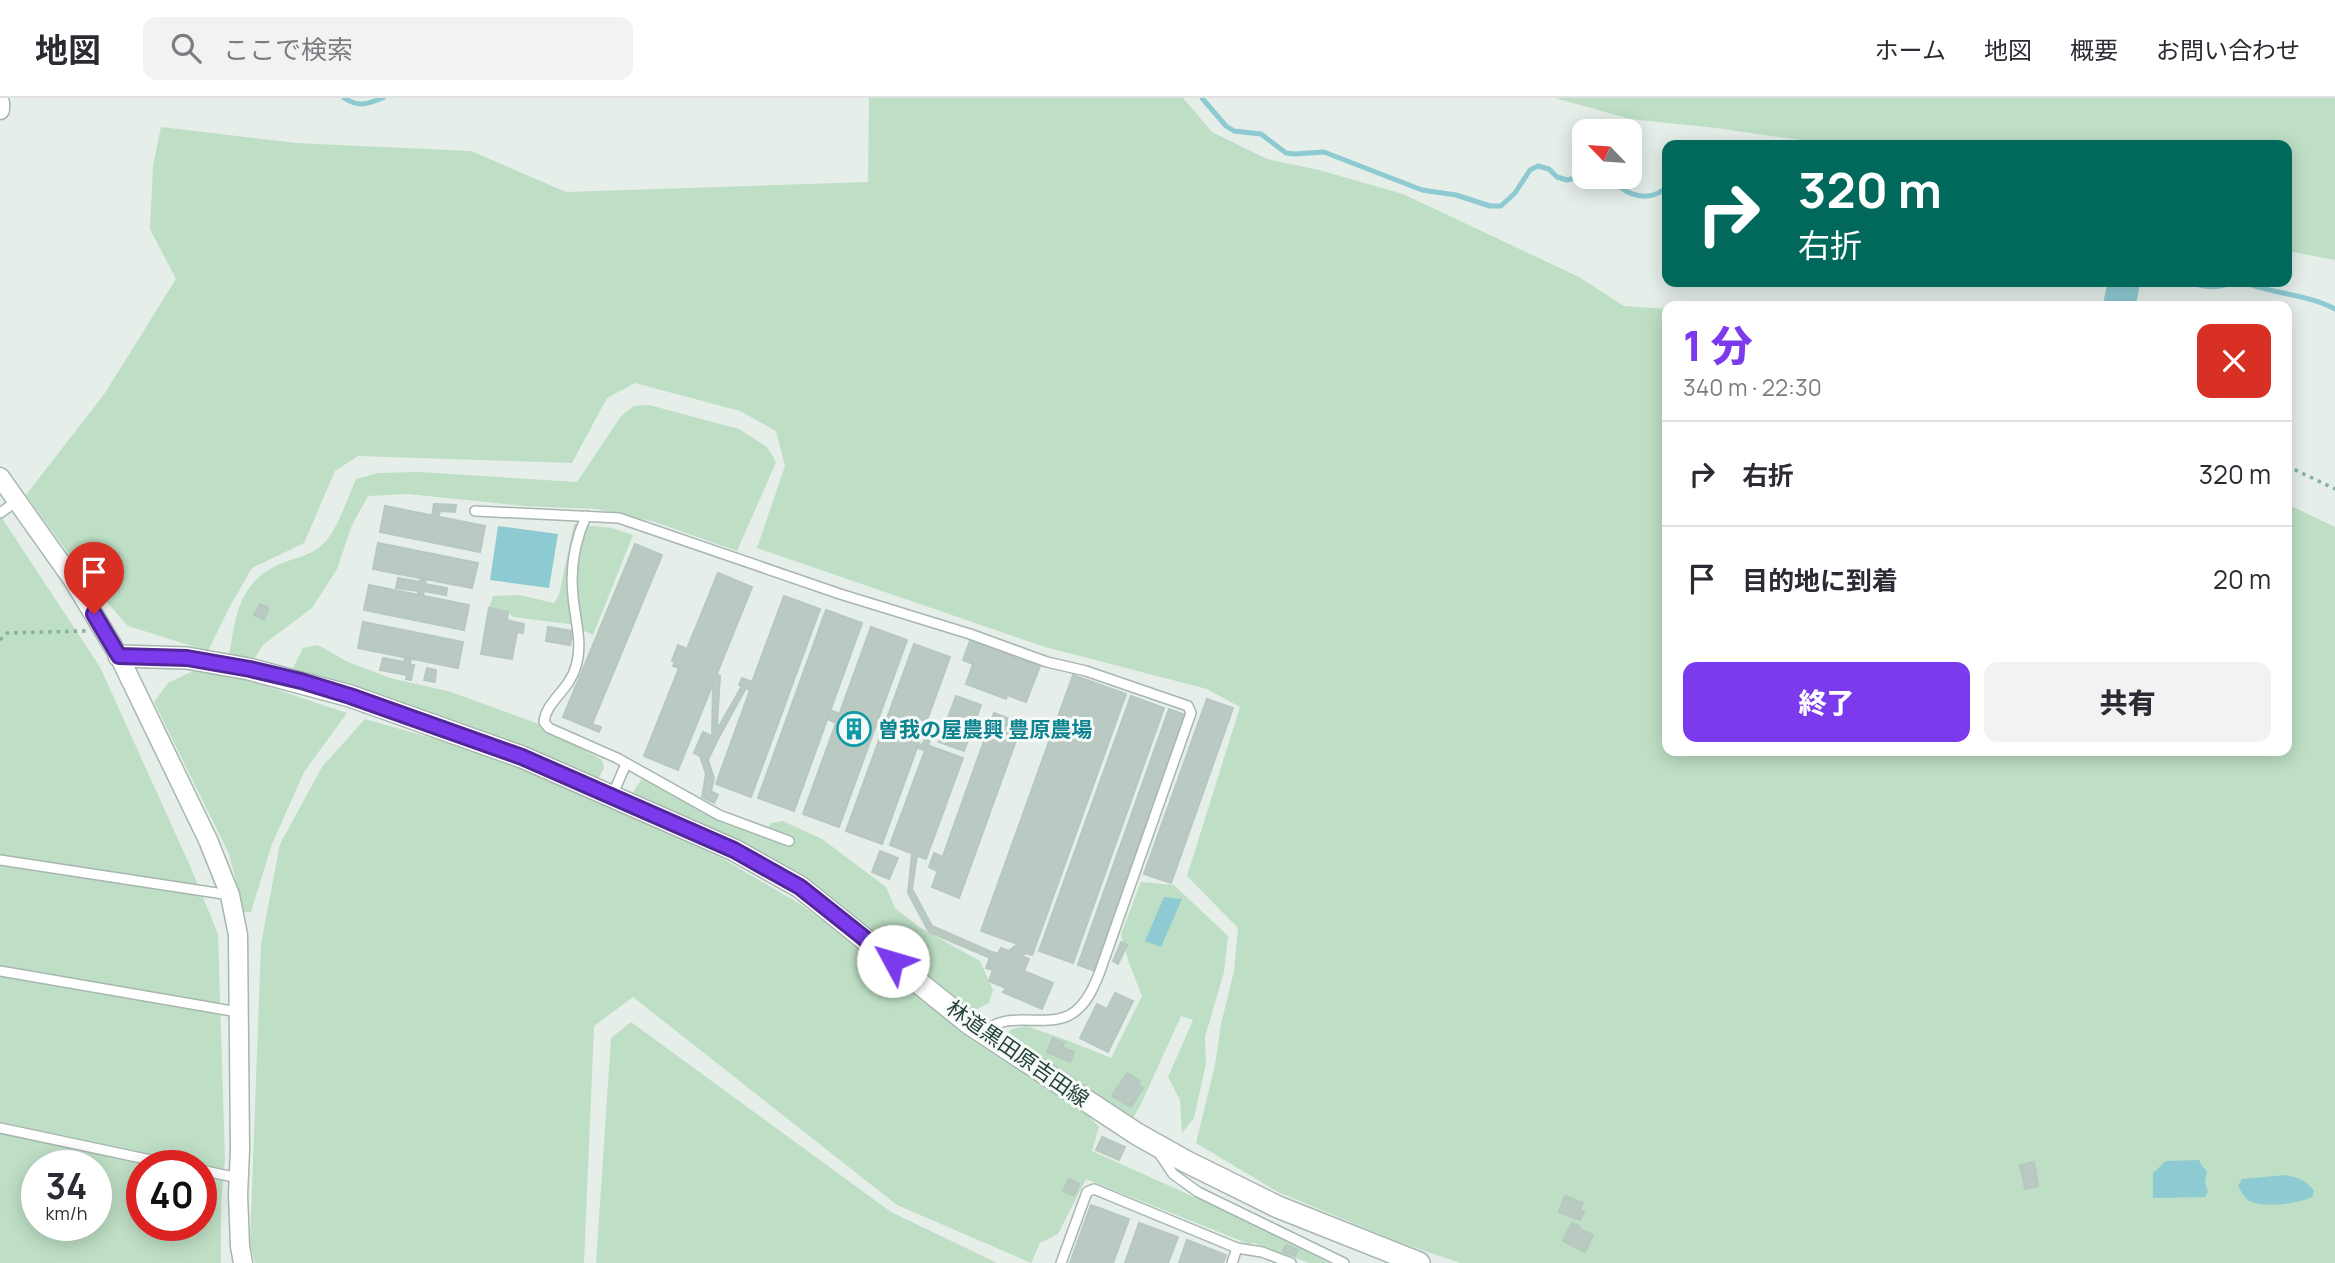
<!DOCTYPE html>
<html lang="ja">
<meta charset="utf-8">
<style>
:root{--surface:#fff;--page:#f2f2f3;--text:#2b2b33;--muted:#7c7c81;--line:#e1e1e2;--accent:#7c3aed}
body{margin:0;font-family:Manrope,"Noto Sans JP",sans-serif;background:var(--page);color:var(--text);height:100vh;display:flex;flex-direction:column;font-size:26px;white-space:nowrap}
*{box-sizing:border-box;margin:0}
p{font-size:23px;color:var(--muted)}
.icon{flex:none;width:38px;height:38px;fill:none;stroke:currentColor;stroke-width:2;stroke-linecap:round;stroke-linejoin:round}
.map{position:relative;flex:1;overflow:hidden}
.side{position:absolute;left:1662px;top:203px;width:630px;height:455px;display:flex;flex-direction:column;background:var(--surface);border-radius:14px;box-shadow:0 4px 18px #0003}
.side>*{flex:none}
.hud{position:absolute;left:1662px;top:42px;width:630px;height:147px;border-radius:14px;box-shadow:0 4px 18px #0003;background:#00695c;color:#fff;overflow:hidden}
.needle{width:46px;rotate:295deg}
.fabs{position:absolute;left:1572px;top:21px;display:grid;gap:14px}
.fabs a{display:grid;place-items:center;width:70px;height:70px;border-radius:14px;background:var(--surface);box-shadow:0 4px 18px #0003;font-size:35px}
.speed{position:absolute;left:21px;top:1052px;display:flex;gap:14px;font-size:35px;font-weight:700;text-align:center}
.speed>*{display:grid;place-content:center;width:91px;height:91px;border-radius:50%;background:var(--surface);box-shadow:0 4px 18px #0003;line-height:1}
.speed small{font-size:18px;font-weight:400}
.speed .limit{border:10px solid #d22;background:#fff;color:#111}
.pin{position:absolute;display:grid;place-items:center;width:60px;height:60px;color:#fff;margin:-72px -30px;border-radius:50% 50% 50% 0;rotate:-45deg;box-shadow:0 0 7px #0007}
.pin .icon{rotate:45deg}
.me{position:absolute;width:77px;margin:-38px;rotate:309deg;stroke-linejoin:round;filter:drop-shadow(0 0 5px #0008)}
.turn{display:flex;align-items:center;gap:24px;height:147px;padding:0 21px;font-size:32px}
.turn .icon{width:91px;height:91px;stroke-width:2.5}
.turn b{display:block;font-size:49px;line-height:60px}
.round{display:grid;place-items:center;flex:none;width:74px;height:74px;border-radius:14px;background:var(--page)}
.overview{display:flex;align-items:center;justify-content:space-between;height:119px;padding:0 21px}
h1{font-size:42px;font-weight:800;line-height:52px;color:var(--accent)}
.button{display:flex;gap:14px;margin-top:auto;padding:14px 21px}
.button a{flex:1;height:80px;border-radius:14px;background:var(--accent);color:#fff;font-size:28px;font-weight:800;line-height:80px;text-align:center}
.button a+a{background:var(--page);color:var(--text)}
ul{padding:0;list-style:none}
li{display:flex;align-items:center;gap:21px;height:105px;padding:0 21px;border-top:2px solid var(--line)}
li div{flex:1}
li b{display:block;font-size:26px}
li em{font-style:normal}
header{display:flex;align-items:center;gap:42px;box-sizing:border-box;height:98px;padding:0 35px;background:var(--surface);border-bottom:2px solid var(--line)}
header strong{font-size:33px}
nav{display:flex;gap:38px;margin-inline-start:auto;font-size:24px}
.search{width:490px;height:63px;background:var(--page);display:flex;align-items:center;gap:18px;box-sizing:border-box;padding:0 24px;border-radius:14px;color:var(--muted);font-size:26px}
.map>svg:first-child{display:block}
.green{fill:#bedfc5;fill-rule:evenodd}
.water{fill:#8ecad2}
.lines{fill:none;stroke-linecap:round;stroke-linejoin:round}
.stream{stroke:#8ecad2;stroke-width:5}
.building{fill:#bac9c2;stroke:#b7c8c0;stroke-width:2}
.service-casing{stroke:#a7b6b0;stroke-width:12}
.minor-casing{stroke:#a7b6b0;stroke-width:21}
.tertiary-casing{stroke:#a7b6b0;stroke-width:24}
.path{stroke:#85b1a2;stroke-width:3.5;stroke-dasharray:3.5 5;stroke-linecap:butt}
.service{stroke:#fff;stroke-width:9}
.minor{stroke:#fff;stroke-width:18}
.tertiary{stroke:#fff;stroke-width:21}
.route-casing{stroke:#51269a;stroke-width:18}
.route{stroke:#7c3aed;stroke-width:12}
.labels{text-anchor:middle;dominant-baseline:central;stroke-width:6;stroke-linejoin:round;paint-order:stroke}
.culture-label{font-size:21px;font-weight:bold;fill:#0d838f;stroke:#f5faf8;text-anchor:start}
.street-label{font-size:21px;fill:#244037;stroke:#f5faf8}
</style>
<header>
<strong>地図</strong>
<div class="search"><svg class="icon" aria-label="search" viewBox="0 0 24 24"><circle cx="10" cy="10" r="6"/><path d="M15 15l6 6"/></svg>ここで検索</div>
<nav><a>ホーム</a><a>地図</a><a>概要</a><a>お問い合わせ</a></nav>
</header>
<div class="map">
<svg width="2335" height="1165" viewBox="0 0 2335 1165">
<rect width="100%" height="100%" fill="#e5eee9"/>
<g class="green">
<polygon points="869,0 1183,0 1212,34 1267,61 1319,72 1403,96 1579,179 1624,208 1668,211 1668,653 2287,653 2287,406 2335,429 2335,1165 1460,1165 1399,1144 1278,1094 1196,1045 1215,967 1221,926 1234,873 1238,830 1187,778 1240,609 1207,591 1045,549 757,450 785,368 776,333 740,313 635,285 607,300 572,365 358,358 335,373 304,445 252,470 230,508 208,553 128,528 91,487 26,397 105,295 176,181 150,131 153,68 161,29 296,45 471,53 566,94 868,84"/>
<polygon points="1555,0 2335,0 2335,162 2287,153 2287,47 1835,47 1716,30 1630,21"/>
<path d="M 649,307 L 739,331 L 767,349 L 776,364 L 737,453 L 655,424 L 596,411 L 524,408 L 408,396 L 368,398 L 352,427 L 337,471 L 312,510 L 264,546 L 253,562 L 229,558 C 236,517 238,484 282,465 C 298,459 313,457 325,444 C 337,432 349,397 356,381 L 378,375 L 419,374 L 577,384 L 621,318 L 634,308 Z"/>
<path d="M 0,417 L 100,569 L 191,770 L 218,836 L 225,1062 L 221,1104 L 221,1165 L 0,1165 ZM 37,1068 L 96,1068 L 96,1127 L 37,1127 ZM 142,1068 L 201,1068 L 201,1127 L 142,1127 Z"/>
<polygon points="574,426 612,430 633,437 593,537 569,526 513,519 508,514 489,510 493,498 519,497 554,505 559,497"/>
<polygon points="318,547 348,564 390,580 451,594 536,625 602,662 604,670 597,683 404,609 292,572 303,550"/>
<polygon points="197,571 224,574 347,615 304,674 272,746 251,814 244,814 229,756 154,604 168,585"/>
<polygon points="365,621 471,651 576,693 723,761 800,806 883,867 969,940 1090,1019 1099,1029 1092,1053 1261,1129 1329,1165 1309,1165 1254,1145 1249,1146 1086,1081 1058,1136 1040,1145 1031,1165 897,1107 633,899 594,928 584,1165 255,1165 250,1145 261,846 280,746 322,669"/>
<polygon points="642,681 725,724 762,738 771,725 783,723 822,741 886,789 895,810 919,829 980,863 993,892 989,905 975,912 966,913 805,787 632,702 634,692"/>
<path d="M 1141,784 L 1174,787 L 1228,838 L 1224,874 L 1205,939 L 1206,965 L 1194,1020 L 1182,1035 L 1180,1002 L 1168,979 L 1193,922 L 1181,918 L 1141,1006 L 1133,1020 L 1006,937 L 1012,931 L 1026,928 L 1069,943 L 1111,960 L 1142,898 L 1128,862 L 1121,836 ZM 1053,940 L 1063,945 L 1062,949 L 1074,954 L 1069,964 L 1047,954 ZM 1127,975 L 1140,983 L 1138,986 L 1143,990 L 1131,1009 L 1113,998 Z"/>
<polygon points="631,924 891,1114 997,1165 596,1165 611,940"/>
</g>
<g class="water">
<polygon points="2108,184 2140,184 2136,208 2105,208 2103,205"/>
<polygon points="498,428 558,436 549,490 490,482"/>
<polygon points="1164,799 1182,801 1161,849 1145,843"/>
<polygon points="2199,1062 2202,1068 2207,1073 2205,1084 2208,1094 2205,1099 2153,1100 2153,1075 2166,1063"/>
<path d="M 2286,1077 C 2299,1080 2307,1083 2314,1093 L 2312,1099 C 2297,1106 2263,1111 2248,1102 C 2244,1099 2241,1092 2238,1088 L 2242,1081 Z"/>
</g>
<g class="lines">
<g class="stream">
<path d="M 344,0 C 360,10 366,6 383,0"/>
<polyline points="1202,0 1226,28 1234,33 1261,36 1286,55 1294,56 1324,54 1422,92 1456,97 1490,108 1501,108 1515,95 1530,72 1538,68 1549,71 1557,79 1567,82 1584,78"/>
<path d="M 1605,79 C 1611,82 1614,86 1620,89 C 1635,101 1656,102 1668,87"/>
<path d="M 2189,184 C 2204,190 2220,190 2235,184"/>
<path d="M 2243,184 C 2272,196 2307,196 2335,211"/>
</g>
</g>
<g class="building">
<polygon points="434,406 456,407 455,414 440,413 438,419 432,418"/>
<polygon points="385,408 485,428 480,454 380,434"/>
<polygon points="378,445 478,465 472,490 373,471"/>
<polygon points="635,446 662,457 592,626 601,629 599,634 563,619"/>
<polygon points="718,475 752,489 678,672 644,658 679,570 673,568 675,564 672,563 678,547 687,551"/>
<polygon points="398,480 420,484 421,480 426,481 425,486 447,490 446,497 424,493 423,498 418,497 418,493 396,490"/>
<polygon points="369,487 469,507 464,532 364,512"/>
<polygon points="784,498 820,511 751,699 716,686 750,592 739,587 742,580 752,584"/>
<polygon points="260,506 269,510 264,522 254,517"/>
<polygon points="489,510 508,514 507,522 524,526 523,535 517,534 512,561 481,556"/>
<polygon points="826,512 862,525 794,713 758,700"/>
<polygon points="363,524 463,544 458,570 358,550"/>
<polygon points="548,529 573,533 570,547 546,543"/>
<polygon points="871,529 907,542 839,729 803,716"/>
<polygon points="970,543 1040,568 1026,604 1007,597 1006,601 966,586 973,566 963,562"/>
<polygon points="914,546 950,559 882,746 846,733"/>
<polygon points="405,559 411,560 410,567 414,567 411,582 406,581 407,577 380,572 383,560 404,564"/>
<polygon points="427,570 436,572 435,584 424,582"/>
<polygon points="717,576 720,578 717,627 719,628 742,588 746,590 718,641 712,638 713,585"/>
<polygon points="1073,577 1126,596 1034,852 981,833"/>
<polygon points="956,598 981,607 964,653 939,644"/>
<polygon points="1131,598 1164,610 1073,865 1039,853"/>
<polygon points="1207,601 1233,610 1171,785 1144,776"/>
<polygon points="1169,611 1185,617 1095,873 1078,867"/>
<polygon points="830,612 840,616 836,625 827,621"/>
<polygon points="994,615 1022,626 959,800 932,789"/>
<polygon points="703,634 718,641 708,662 694,655"/>
<polygon points="928,635 933,637 925,652 917,650 918,646 922,647"/>
<polygon points="927,647 963,660 926,761 890,747"/>
<polygon points="700,658 708,662 714,680 711,693 718,697 714,705 702,699 706,676"/>
<polygon points="880,753 898,760 889,781 872,774"/>
<polygon points="934,755 943,759 937,773 929,769"/>
<polygon points="912,756 917,757 912,791 932,828 992,854 990,860 929,834 908,795"/>
<polygon points="1121,844 1127,847 1118,866 1113,863"/>
<polygon points="1018,846 1034,852 1032,857 1027,855 1020,858 1009,853"/>
<polygon points="1001,850 1029,861 1024,873 1053,885 1042,911 1003,894 1006,890 989,883 993,872 986,870 992,854 998,856"/>
<polygon points="1115,895 1133,903 1108,954 1080,940 1097,906 1107,911"/>
<polygon points="1053,940 1064,945 1062,949 1074,954 1070,964 1047,954"/>
<polygon points="1127,975 1140,983 1138,986 1143,990 1131,1009 1112,998"/>
<polygon points="1102,1039 1125,1049 1119,1062 1096,1052"/>
<polygon points="2034,1064 2038,1088 2025,1091 2020,1067"/>
<polygon points="1069,1081 1079,1086 1074,1098 1063,1093"/>
<polygon points="1565,1098 1583,1105 1580,1112 1584,1114 1580,1122 1559,1114"/>
<polygon points="1091,1107 1129,1121 1113,1165 1070,1165"/>
<polygon points="1139,1125 1178,1139 1168,1165 1125,1165"/>
<polygon points="1572,1125 1579,1128 1578,1130 1593,1137 1585,1154 1563,1143"/>
<polygon points="1187,1142 1226,1157 1223,1165 1179,1165"/>
<polygon points="1286,1147 1298,1152 1295,1158 1283,1154"/>
</g>
<g class="lines">
<g class="service-casing">
<g id="service">
<path d="M 475,413 L 619,420 L 840,496 L 970,536 L 1047,564 L 1086,573 L 1188,608 L 1191,615 L 1099,876 C 1094,888 1089,900 1080,909 C 1054,937 1011,908 984,934"/>
<polyline points="0,415 17,403"/>
<path d="M 586,418 C 575,443 570,471 573,498 C 575,522 583,545 576,568 C 570,592 546,603 544,624 L 549,630 L 617,660 L 719,717 L 789,743"/>
<polyline points="612,698 626,666"/>
<polyline points="0,762 230,797"/>
<polyline points="0,873 238,914"/>
<polyline points="0,1030 179,1068"/>
<polyline points="1159,1055 1173,1076 1198,1094 1344,1165"/>
<polyline points="201,1072 238,1080"/>
<polyline points="1061,1165 1087,1094 1094,1091 1237,1150 1262,1154 1291,1165"/>
<polyline points="1232,1165 1237,1150"/>
</g>
</g>
<g class="minor-casing">
<g id="minor">
<polyline points="0,5 0,12"/>
<polyline points="0,379 73,482 119,558 208,742 230,797 238,837 240,1051 238,1097 240,1148 243,1165"/>
</g>
</g>
<g class="tertiary-casing">
<polyline id="tertiary" points="119,558 187,560 249,571 350,598 522,659 734,752 800,789 970,926 1137,1036 1185,1063 1278,1109 1419,1165"/>
</g>
<g class="path">
<polyline points="2287,368 2335,391"/>
<polyline points="0,542 7,535 86,533"/>
</g>
<use href="#service" class="service"/>
<use href="#minor" class="minor"/>
<use href="#tertiary" class="tertiary"/>
</g>
<g class="lines">
<g class="route-casing">
<polyline id="route" points="94,516 119,558 187,560 250,571 301,583 350,598 522,659 734,752 800,789 893,863"/>
</g>
<use href="#route" class="route"/>
</g>
<defs>
<g id="building-ring" transform="scale(1.75)"><circle r="9.5" fill="#f5faf8" stroke="#0f9aa8" stroke-width="1.5"/><path d="M-4-6H4V6H1V3H-1V6H-4ZM-2.5-4.3h1.7v1.8h-1.7ZM.8-4.3h1.7v1.8H.8ZM-2.5-1h1.7V.8h-1.7ZM.8-1h1.7V.8H.8Z" fill="#0f9aa8"/></g>
</defs>
<g fill-rule="evenodd">
<use href="#building-ring" x="854" y="631"/>
</g>
<g class="labels">
<g class="culture-label">
<text x="878" y="631">曽我の屋農興 豊原農場</text>
</g>
<g class="street-label">
<text transform="translate(1018 955) rotate(35)">林道黒田原吉田線</text>
</g>
</g>
</svg>
<div class="fabs">
<a><svg class="needle" viewBox="-14 -14 28 28"><path d="M0-13l5 13h-10z" fill="#e53935"/><path d="M0 13l5-13h-10z" fill="#7c7c81"/></svg></a>
</div>
<div class="speed"><div>34<small>km/h</small></div><div class="limit">40</div></div>
<div class="pin" style="left:94px;top:516px;background:#d93025"><svg class="icon" aria-label="arrive" viewBox="0 0 24 24"><path d="M6 21V4h12l-3 4 3 4H6"/></svg></div>
<svg class="me" style="left:893px;top:863px" viewBox="-20 -20 40 40"><circle r="19" fill="#fff"/><path d="M0-13L10 11 0 6-10 11z" fill="#7c3aed"/></svg>
<div class="hud">
<div class="turn"><svg class="icon" aria-label="right" viewBox="0 0 24 24"><path d="M7 20v-9h11M14 6l5 5-5 5"/></svg><div><b>320 m</b>右折</div></div>
</div>
<section class="side">
<div class="overview"><div><h1>1 分</h1><p>340 m · 22:30</p></div><a class="round" style="background:#d93025;color:#fff"><svg class="icon" aria-label="close" viewBox="0 0 24 24"><path d="M6 6l12 12M18 6L6 18"/></svg></a></div>
<ul>
<li><svg class="icon" aria-label="right" viewBox="0 0 24 24"><path d="M7 20v-9h11M14 6l5 5-5 5"/></svg><div><b>右折</b></div><em>320 m</em></li>
<li><svg class="icon" aria-label="arrive" viewBox="0 0 24 24"><path d="M6 21V4h12l-3 4 3 4H6"/></svg><div><b>目的地に到着</b></div><em>20 m</em></li>
</ul>
<div class="button"><a>終了</a><a>共有</a></div>
</section>
</div>
